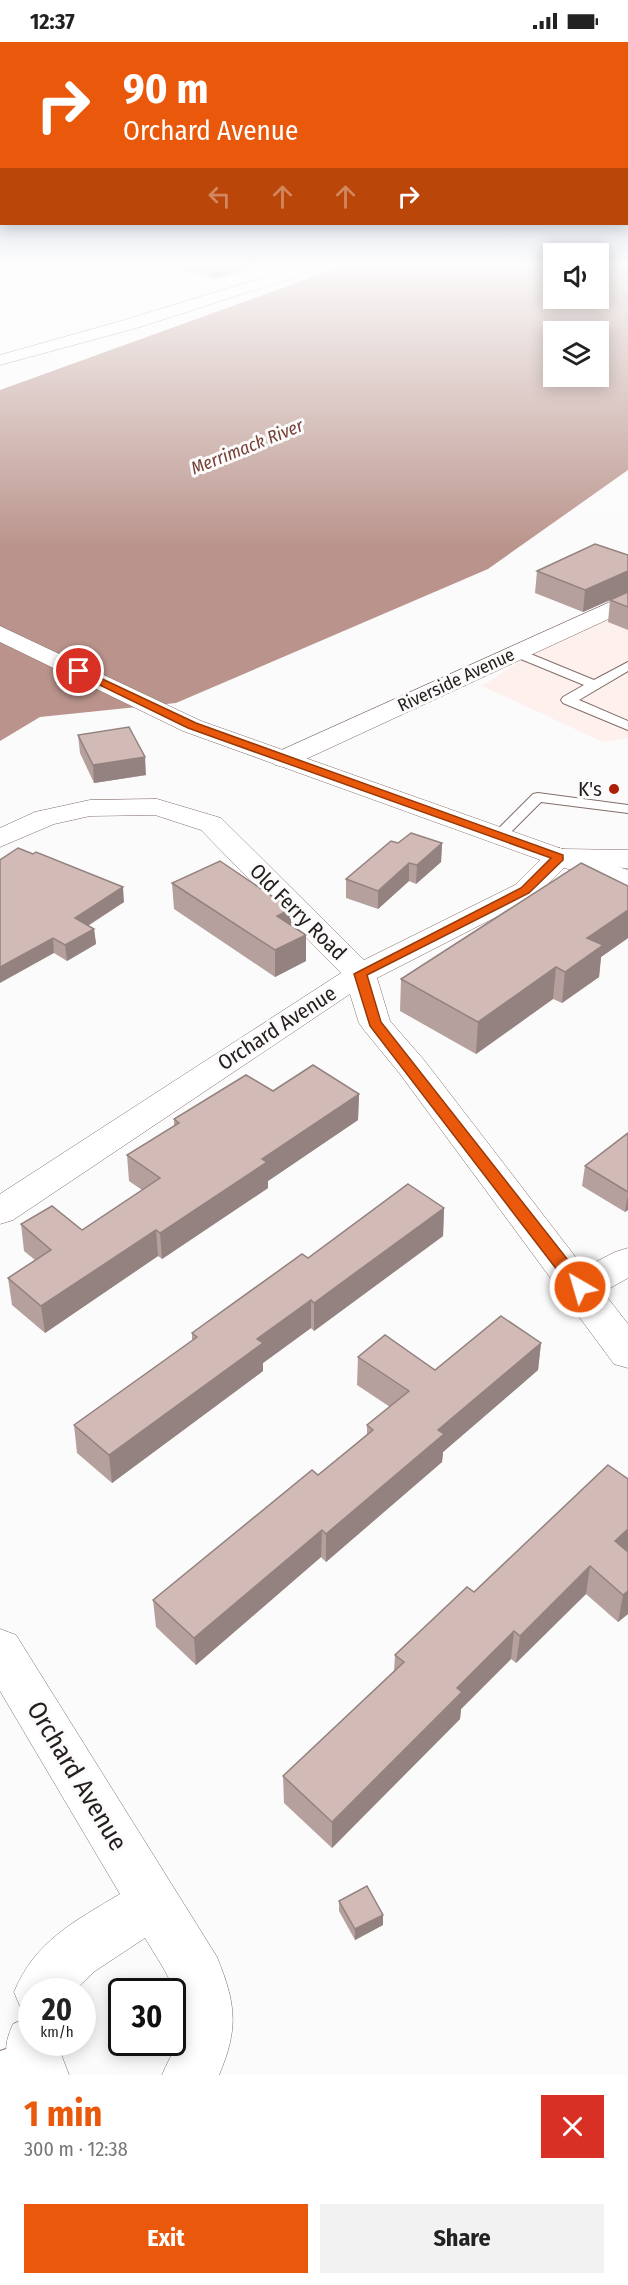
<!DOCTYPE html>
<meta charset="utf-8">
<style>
:root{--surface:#fff;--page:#f2f2f2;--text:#222;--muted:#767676;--accent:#ea580c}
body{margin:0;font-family:"Fira Sans Condensed",sans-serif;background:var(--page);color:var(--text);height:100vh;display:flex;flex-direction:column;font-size:22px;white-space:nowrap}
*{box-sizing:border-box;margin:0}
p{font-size:20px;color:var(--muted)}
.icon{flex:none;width:33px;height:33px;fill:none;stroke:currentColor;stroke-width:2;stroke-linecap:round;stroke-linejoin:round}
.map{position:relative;height:2033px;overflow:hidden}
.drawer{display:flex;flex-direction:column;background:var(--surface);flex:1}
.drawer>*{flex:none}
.guide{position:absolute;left:0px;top:0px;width:628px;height:183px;box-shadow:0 3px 15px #0003;background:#ea580c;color:#fff;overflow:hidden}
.tools{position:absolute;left:543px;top:201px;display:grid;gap:12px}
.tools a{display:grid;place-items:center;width:66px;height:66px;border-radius:0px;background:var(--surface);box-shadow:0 3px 15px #0003;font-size:30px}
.speed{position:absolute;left:18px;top:1936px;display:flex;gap:12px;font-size:30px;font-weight:700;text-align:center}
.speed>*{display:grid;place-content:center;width:78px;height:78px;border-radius:50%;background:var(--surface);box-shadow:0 3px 15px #0003;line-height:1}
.speed small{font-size:15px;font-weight:400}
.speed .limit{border:3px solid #111;border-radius:9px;background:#fff;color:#111}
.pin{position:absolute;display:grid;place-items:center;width:51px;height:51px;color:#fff;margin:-26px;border:3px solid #fff;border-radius:50%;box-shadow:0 2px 6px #0007}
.me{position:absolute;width:66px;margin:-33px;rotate:322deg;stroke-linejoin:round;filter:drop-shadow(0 0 4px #0008)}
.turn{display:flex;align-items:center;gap:21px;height:126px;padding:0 24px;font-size:27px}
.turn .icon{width:78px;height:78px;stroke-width:2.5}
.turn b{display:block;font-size:42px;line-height:51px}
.lanes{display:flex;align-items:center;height:57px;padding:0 24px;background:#0003;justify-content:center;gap:30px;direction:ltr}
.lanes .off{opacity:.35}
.round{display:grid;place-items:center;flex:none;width:63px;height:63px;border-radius:0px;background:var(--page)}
.overview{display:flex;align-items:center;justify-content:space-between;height:102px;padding:0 24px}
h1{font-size:36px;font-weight:700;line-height:45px;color:var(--accent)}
.action{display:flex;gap:12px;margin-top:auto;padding:12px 24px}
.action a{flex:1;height:69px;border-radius:0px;background:var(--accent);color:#fff;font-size:24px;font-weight:700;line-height:69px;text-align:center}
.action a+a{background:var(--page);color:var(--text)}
.status{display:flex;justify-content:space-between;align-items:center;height:42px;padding:0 30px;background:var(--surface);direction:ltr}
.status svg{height:16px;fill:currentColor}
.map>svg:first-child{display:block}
.built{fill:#fdf0ed}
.water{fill:#ba948c;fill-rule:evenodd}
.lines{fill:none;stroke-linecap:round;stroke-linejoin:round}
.lane-casing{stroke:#836e6a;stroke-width:2}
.street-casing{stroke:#836e6a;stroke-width:1}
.secondary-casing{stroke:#836e6a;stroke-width:1}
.primary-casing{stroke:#836e6a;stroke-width:1}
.lane{fill:#fff;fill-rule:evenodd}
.street{fill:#fff;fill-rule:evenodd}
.secondary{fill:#fff;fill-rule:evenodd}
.primary{fill:#fff;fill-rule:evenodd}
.wall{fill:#b5a09d}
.shaded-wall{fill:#93827f}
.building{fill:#d2bab6;stroke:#93827f;stroke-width:1.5}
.route{fill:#ea580c;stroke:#983908;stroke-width:1.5}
.poi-dot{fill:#ad1f05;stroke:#fbfbfb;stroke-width:2}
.labels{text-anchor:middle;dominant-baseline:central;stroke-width:6;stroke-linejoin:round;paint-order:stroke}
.far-water-label{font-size:18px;font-style:italic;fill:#774137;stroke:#fbfbfb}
.far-street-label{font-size:18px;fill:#251d1b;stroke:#fbfbfb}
.poi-label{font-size:21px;fill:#251d1b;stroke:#fbfbfb;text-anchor:end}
.street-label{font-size:21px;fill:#251d1b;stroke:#fbfbfb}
.near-street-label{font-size:26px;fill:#251d1b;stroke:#fbfbfb}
</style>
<div class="status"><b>12:37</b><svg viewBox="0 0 49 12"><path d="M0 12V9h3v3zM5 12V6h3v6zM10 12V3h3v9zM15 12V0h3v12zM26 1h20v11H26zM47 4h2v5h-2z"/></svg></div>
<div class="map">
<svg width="628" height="2033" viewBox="0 0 628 2033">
<rect width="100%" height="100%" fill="#fbfbfb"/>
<polygon class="built" points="628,566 628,696 603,700 482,644 538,607"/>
<path class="water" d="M 349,222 L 553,222 L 554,256 L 598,256 L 599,222 L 628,222 L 628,428 L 488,527 L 176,661 L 40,675 L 0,699 L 0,348 ZM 554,290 L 598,290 L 598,334 L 554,334 Z"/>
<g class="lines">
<g class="lane-casing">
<g id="lane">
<polygon points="516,606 594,638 628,620 628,629 579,658 628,679 628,688 563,661 561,658 563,655 584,643 511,613 509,610 511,607"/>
<polygon points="538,751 628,763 628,771 541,760 504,797 494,797 491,794 533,752"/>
<polygon points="32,1998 32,2001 43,2002 47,2013 43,2024 18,2033 0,2033 0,2009"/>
</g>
</g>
<g class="street-casing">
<g id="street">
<polygon points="33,222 91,222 83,227 0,234 0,224"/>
<path d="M 269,222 C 281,221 296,220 305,229 L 297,234 L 272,225 Z"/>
<polygon points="628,552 628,568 293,723 284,725 275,723 271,717 275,711"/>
<polygon points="157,757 221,776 364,918 515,843 549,809 559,806 569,809 573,815 569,821 535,855 377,936 390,979 424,1018 584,1226 615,1210 628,1206 628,1236 603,1250 628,1282 628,1326 614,1322 400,1032 364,988 359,981 350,952 13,1178 0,1182 0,1152 341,931 201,788 155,773 90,774 54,782 0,805 0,786 35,770 90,758"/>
<path d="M 0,1587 L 16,1593 L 217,1915 C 236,1962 239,1986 219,2033 L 162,2033 C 166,2023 172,2013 176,2003 C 191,1963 165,1929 145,1896 L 95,1929 L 73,1950 L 32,1950 L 32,1973 L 22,1969 L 14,1950 C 35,1899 75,1879 120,1852 L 0,1649 Z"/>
<path d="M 32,1974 L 32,2001 L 59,2001 L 61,2012 L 69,2033 L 13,2033 C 5,2010 3,2005 13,1982 Z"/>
</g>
</g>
<g class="secondary-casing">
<g id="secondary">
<polygon points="307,222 329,222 326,225 140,285 0,323 0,313 128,277"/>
<polygon points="559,806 628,828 628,846 549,821 545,815 549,809"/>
</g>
</g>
<g class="primary-casing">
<polygon id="primary" points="0,584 201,679 562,807 628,808 628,826 559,824 549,821 183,689 0,600"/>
</g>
<use href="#lane" class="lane"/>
<use href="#street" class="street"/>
<use href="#secondary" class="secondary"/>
<use href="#primary" class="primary"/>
</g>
<g class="wall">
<polygon points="163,222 266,222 214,237"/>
<polygon points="628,513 628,588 608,580 610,558 583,570 535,551 537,529"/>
<polygon points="78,693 146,733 94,741 80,711"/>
<polygon points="398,801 442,801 441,820 416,842 409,839 378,867 346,856 346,837"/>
<polygon points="33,812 124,860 88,884 94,887 96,902 67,919 54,911"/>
<polygon points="172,841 306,919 275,935 174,867"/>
<polygon points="628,844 628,896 601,915 599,935 562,961 553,957 476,1012 400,969 401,937"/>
<polygon points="273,1049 359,1052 358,1078 268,1139 268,1146 162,1217 158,1214 45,1291 12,1263 8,1236 35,1218 24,1209 21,1182 82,1188 142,1148 129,1139 127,1113 174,1084 174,1077"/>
<polygon points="628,1091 628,1168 625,1170 582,1144 585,1124"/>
<polygon points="444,1166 443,1194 314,1289 311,1286 263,1321 263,1329 112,1441 77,1411 74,1383 192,1299 192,1291 308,1216"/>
<polygon points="541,1301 538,1328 443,1410 442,1420 326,1520 321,1515 196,1623 156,1585 153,1558 318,1433 367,1392 367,1383 390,1365 357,1343 358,1315 435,1328"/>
<polygon points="628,1437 628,1572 618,1580 586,1552 516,1621 511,1617 461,1667 460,1677 332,1806 284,1761 283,1734 394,1629 395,1613"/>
<polygon points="339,1859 383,1883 355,1898 339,1869"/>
</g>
<g class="shaded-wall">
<polygon points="233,222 266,222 214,237 214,227"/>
<polygon points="628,529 628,550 583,570 585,548"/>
<polygon points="145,715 146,733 94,741 93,723"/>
<polygon points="442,801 441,820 416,842 417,823"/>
<polygon points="409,821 409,839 378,867 378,849"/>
<polygon points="123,845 124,860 76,891 75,876"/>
<polygon points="291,867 291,893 277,874"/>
<polygon points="628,868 628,896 601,915 599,935 562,961 565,930 587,896"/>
<polygon points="94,887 96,902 67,919 65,903"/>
<polygon points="306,893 306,919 275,935 275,908"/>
<polygon points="53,896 54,911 0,941 0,925"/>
<polygon points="556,925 553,957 476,1012 478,980"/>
<polygon points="359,1052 358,1078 268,1139 268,1146 162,1217 160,1191 262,1117"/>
<polygon points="628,1151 628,1168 625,1170"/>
<polygon points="444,1166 443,1194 314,1289 314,1261"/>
<polygon points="156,1188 158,1214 45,1291 41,1264"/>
<polygon points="311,1258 311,1286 263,1321 263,1329 112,1441 109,1413 257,1297"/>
<polygon points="541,1301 538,1328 443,1410 442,1420 326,1520 326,1492 438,1388"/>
<polygon points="628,1487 628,1509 615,1499"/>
<polygon points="322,1488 321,1515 196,1623 194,1596"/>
<polygon points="590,1524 586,1552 516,1621 520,1594"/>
<polygon points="628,1549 628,1572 618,1580 623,1553"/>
<polygon points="514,1589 511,1617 461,1667 460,1677 332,1806 332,1780 457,1646"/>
<polygon points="383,1873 383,1883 355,1898 355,1887"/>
</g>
<g class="building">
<polygon points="195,222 233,222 214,227"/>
<polygon points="595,502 628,513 628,529 585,548 537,529"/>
<polygon points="628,550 628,565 610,558"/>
<polygon points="129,685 145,715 93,723 78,693"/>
<polygon points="411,791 442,801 417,823 409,821 378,849 346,837 391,799 398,801"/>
<polygon points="18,806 33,812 36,810 123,845 75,876 94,887 65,903 53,896 0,925 0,818"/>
<polygon points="220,819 291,867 277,874 306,893 275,908 172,841"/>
<polygon points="581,821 628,844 628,868 587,896 603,903 565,930 556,925 478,980 401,937"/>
<polygon points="313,1023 359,1052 262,1117 267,1120 160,1191 156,1188 41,1264 8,1236 51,1208 21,1182 52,1164 82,1188 160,1136 127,1113 179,1081 174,1077 246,1033 273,1049"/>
<polygon points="628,1091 628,1150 585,1124"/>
<polygon points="408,1142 444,1166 314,1261 311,1258 257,1297 263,1301 109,1413 74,1383 197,1295 192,1291 302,1212 308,1216"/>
<polygon points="501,1274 541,1301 438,1388 444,1392 326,1492 322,1488 194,1596 153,1558 312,1428 318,1433 373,1388 367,1383 409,1349 358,1315 385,1293 435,1328"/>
<polygon points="608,1423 628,1437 628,1487 615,1499 628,1510 628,1549 623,1553 590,1524 520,1594 514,1589 457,1646 462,1650 332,1780 283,1734 404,1620 395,1613 467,1545 474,1550"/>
<polygon points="367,1844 383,1873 355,1887 339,1859"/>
</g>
<linearGradient id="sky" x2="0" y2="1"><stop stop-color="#95a7c3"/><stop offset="0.44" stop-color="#fdfdfd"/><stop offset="1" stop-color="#fdfdfd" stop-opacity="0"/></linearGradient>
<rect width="628" height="506" fill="url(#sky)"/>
<polygon class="route" points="79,626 196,681 563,813 563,818 529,851 367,933 381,980 586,1241 588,1245 586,1250 574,1250 370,984 354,932 521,846 551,816 188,686 75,631 74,629"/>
<circle class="poi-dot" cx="614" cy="747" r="6"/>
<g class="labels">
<g class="far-water-label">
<text transform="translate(247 405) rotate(-22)">Merrimack River</text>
</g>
<g class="far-street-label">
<text transform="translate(456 638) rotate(-25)">Riverside Avenue</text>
</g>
<g class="poi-label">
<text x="602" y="747">K's</text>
</g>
<g class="street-label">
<text transform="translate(298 870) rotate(45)">Old Ferry Road</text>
<text transform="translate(277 986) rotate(-33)">Orchard Avenue</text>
</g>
<g class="near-street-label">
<text transform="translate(77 1734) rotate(59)">Orchard Avenue</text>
</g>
</g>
</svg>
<div class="tools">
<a><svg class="icon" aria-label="sound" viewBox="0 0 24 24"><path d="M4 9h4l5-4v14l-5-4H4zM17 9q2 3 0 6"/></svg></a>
<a><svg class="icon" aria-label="layers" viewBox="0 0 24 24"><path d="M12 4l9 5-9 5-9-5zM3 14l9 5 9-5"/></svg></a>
</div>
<div class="speed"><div>20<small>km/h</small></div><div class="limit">30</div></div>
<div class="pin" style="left:79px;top:629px;background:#d93025"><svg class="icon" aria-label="arrive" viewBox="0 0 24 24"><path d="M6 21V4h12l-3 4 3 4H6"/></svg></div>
<svg class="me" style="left:580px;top:1245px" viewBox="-20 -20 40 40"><circle r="17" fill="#ea580c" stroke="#fff" stroke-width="3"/><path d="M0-11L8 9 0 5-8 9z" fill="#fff"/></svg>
<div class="guide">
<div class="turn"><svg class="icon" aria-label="right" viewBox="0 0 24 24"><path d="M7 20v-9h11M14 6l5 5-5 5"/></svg><div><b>90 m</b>Orchard Avenue</div></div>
<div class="lanes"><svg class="icon off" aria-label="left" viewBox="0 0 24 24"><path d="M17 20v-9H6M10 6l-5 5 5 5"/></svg><svg class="icon off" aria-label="ahead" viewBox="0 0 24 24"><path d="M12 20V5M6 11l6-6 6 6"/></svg><svg class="icon off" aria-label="ahead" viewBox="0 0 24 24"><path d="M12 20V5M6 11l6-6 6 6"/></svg><svg class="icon" aria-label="right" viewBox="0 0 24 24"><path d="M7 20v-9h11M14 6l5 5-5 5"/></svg></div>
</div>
</div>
<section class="drawer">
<div class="overview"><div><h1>1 min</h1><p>300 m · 12:38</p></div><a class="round" style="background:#d93025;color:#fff"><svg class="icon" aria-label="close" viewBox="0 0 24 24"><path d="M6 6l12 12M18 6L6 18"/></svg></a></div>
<div class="action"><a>Exit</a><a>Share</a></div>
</section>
